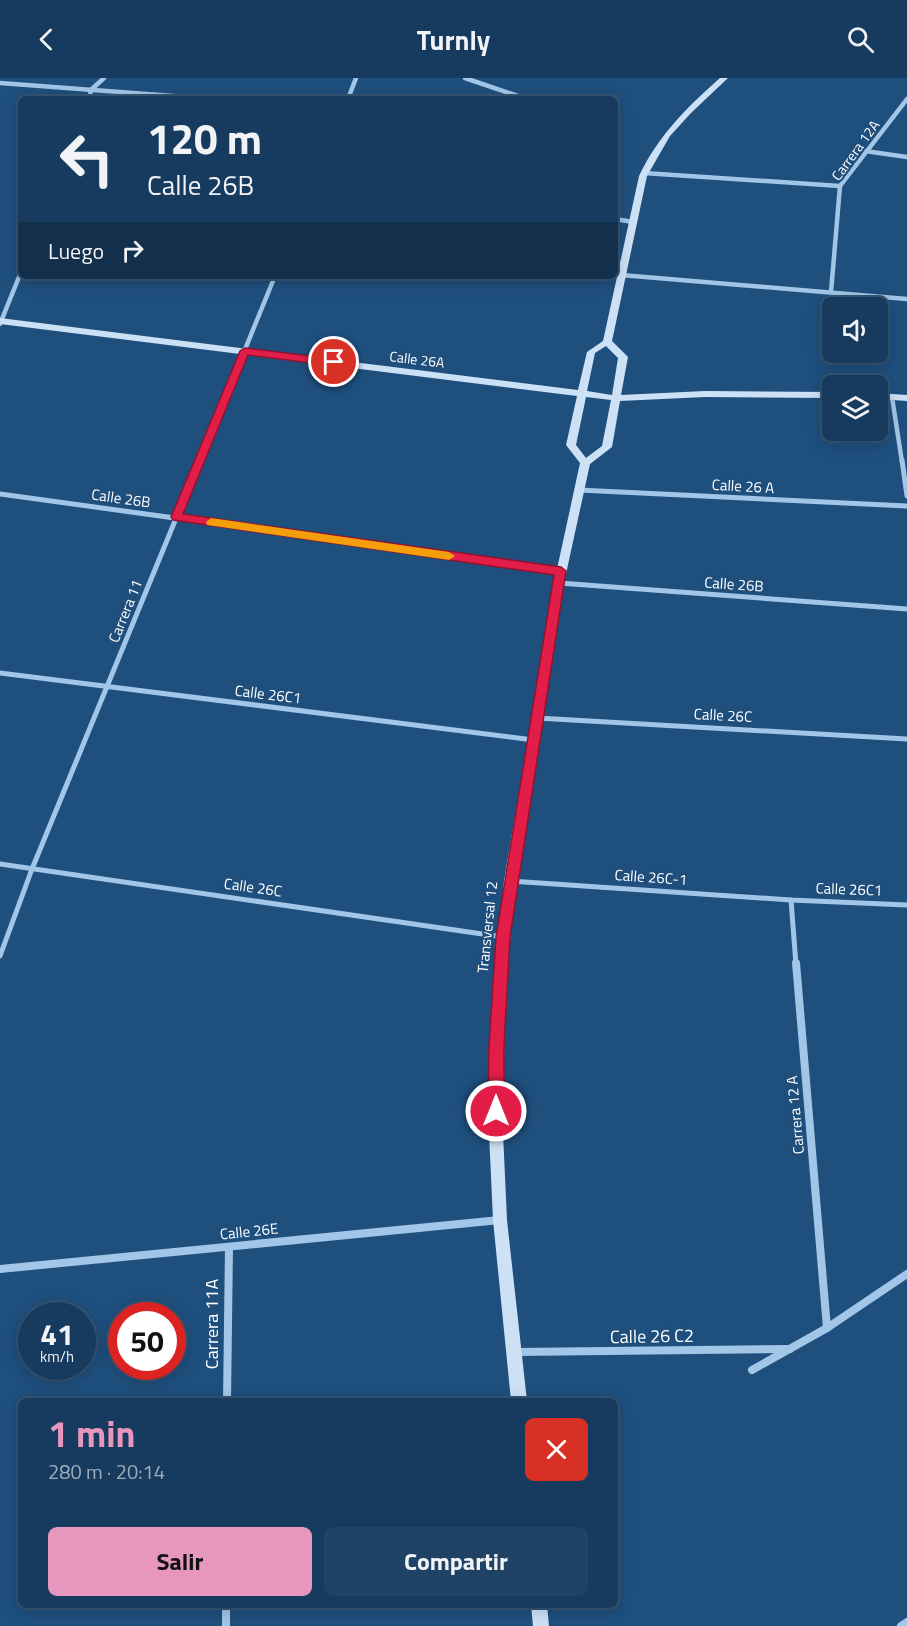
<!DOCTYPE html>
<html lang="es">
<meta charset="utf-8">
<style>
:root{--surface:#173b5e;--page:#204264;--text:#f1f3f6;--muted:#9eadbc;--line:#365573;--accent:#e797bd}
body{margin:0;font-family:"Titillium Web",sans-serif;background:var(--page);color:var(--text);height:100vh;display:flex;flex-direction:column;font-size:22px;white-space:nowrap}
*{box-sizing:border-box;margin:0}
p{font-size:20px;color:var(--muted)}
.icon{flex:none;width:33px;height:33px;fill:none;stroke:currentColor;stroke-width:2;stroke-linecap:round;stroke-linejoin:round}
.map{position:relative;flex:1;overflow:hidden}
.details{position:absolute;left:18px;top:1320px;width:600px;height:210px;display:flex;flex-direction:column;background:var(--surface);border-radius:9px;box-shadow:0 3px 15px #0003,0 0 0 2px var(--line)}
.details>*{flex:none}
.hud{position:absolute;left:18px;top:18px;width:600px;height:183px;border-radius:9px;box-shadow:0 3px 15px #0003,0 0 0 2px var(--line);background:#173b5e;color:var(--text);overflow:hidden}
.buttons{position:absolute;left:822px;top:219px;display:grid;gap:12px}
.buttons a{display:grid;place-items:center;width:66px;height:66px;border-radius:9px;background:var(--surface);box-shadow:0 3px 15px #0003,0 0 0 2px var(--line);font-size:30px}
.speed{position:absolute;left:18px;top:1224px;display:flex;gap:12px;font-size:30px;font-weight:700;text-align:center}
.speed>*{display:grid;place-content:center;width:78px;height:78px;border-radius:50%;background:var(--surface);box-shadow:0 3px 15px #0003,0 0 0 2px var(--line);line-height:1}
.speed small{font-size:15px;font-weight:400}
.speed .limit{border:9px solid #d22;background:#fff;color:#111}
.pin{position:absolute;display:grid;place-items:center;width:51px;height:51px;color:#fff;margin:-26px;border:3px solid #fff;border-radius:50%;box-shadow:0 2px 6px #0007}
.me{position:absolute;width:66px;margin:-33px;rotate:0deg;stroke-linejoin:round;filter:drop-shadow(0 0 4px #0008)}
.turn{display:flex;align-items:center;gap:21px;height:126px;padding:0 30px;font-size:27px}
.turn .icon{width:78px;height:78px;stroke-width:2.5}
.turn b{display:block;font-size:42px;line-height:51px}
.then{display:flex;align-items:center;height:57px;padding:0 30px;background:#0003;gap:12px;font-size:22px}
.round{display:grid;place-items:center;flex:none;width:63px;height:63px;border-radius:9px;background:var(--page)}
.head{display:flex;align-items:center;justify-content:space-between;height:102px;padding:0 30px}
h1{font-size:36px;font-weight:700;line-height:45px;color:var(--accent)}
.primary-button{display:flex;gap:12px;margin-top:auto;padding:12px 30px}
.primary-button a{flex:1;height:69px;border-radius:9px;background:var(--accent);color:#111;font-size:24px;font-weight:700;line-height:69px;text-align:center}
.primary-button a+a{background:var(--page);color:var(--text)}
header{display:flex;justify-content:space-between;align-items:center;height:78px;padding:0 30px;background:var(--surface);font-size:27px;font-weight:700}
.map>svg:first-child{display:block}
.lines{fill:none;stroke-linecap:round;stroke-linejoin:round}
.street-far2{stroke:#a2c6e7;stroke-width:4.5}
.street-far1{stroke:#a2c6e7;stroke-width:5}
.street{stroke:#a2c6e7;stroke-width:8}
.secondary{fill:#cde1f6;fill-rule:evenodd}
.route{fill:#e11d48;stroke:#92132f;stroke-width:1.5}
.slow{fill:#f59e0b}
.labels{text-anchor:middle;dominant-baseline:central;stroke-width:4.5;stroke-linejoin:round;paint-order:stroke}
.far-street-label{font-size:14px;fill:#fff;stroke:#1f4f7d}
.street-label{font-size:15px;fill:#fff;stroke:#1f4f7d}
.near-street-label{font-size:18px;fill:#fff;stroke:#1f4f7d}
</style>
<header><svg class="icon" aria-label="back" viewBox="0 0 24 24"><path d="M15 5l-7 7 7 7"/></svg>Turnly<svg class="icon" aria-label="search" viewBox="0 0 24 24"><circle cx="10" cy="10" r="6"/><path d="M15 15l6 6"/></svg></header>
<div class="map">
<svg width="907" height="1548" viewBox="0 0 907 1548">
<rect width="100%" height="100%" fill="#1f4f7d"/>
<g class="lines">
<g class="street-far2">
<polyline points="465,0 518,18"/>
<polyline points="0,5 213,21"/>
<polyline points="88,21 92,11 104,0"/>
<polyline points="348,21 356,0"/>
<polyline points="865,73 907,79"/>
<polyline points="644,95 840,108"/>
<polyline points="615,141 633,144"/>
<polyline points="621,197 907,221"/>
<polyline points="831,214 840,108 907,21"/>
<polyline points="0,246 21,194"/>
<polyline points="892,319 902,384"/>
<polyline points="199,384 275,198"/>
</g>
<g class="street-far1">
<polyline points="902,382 907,418"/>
<polyline points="579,412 907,428"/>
<polyline points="0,416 561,493"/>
<polyline points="559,505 907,531"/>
<polyline points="0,595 534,662"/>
<polyline points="537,640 907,661"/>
<polyline points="0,786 503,859"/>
<polyline points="510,803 791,822 907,827"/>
<polyline points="791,822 796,887"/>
<polyline points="0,878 32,791 200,382"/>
</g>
<g class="street">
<polyline points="796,885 827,1250"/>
<polyline points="0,1191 500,1142"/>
<polyline points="515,1274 790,1271"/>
<polyline points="752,1292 827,1250 907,1196"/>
<polyline points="227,1323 229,1169"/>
<polyline points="226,1527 226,1548"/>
<polyline points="901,1548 907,1544"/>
</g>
<g class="secondary">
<path d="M 720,0 L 728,0 L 691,35 L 670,58 L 647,98 L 612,263 L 628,279 L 621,317 L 705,313 L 832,314 L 832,320 L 705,319 L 620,323 L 612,369 L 590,386 L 564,505 L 516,803 L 505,913 L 503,1055 L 507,1142 L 527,1323 L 511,1323 L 493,1142 L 489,1055 L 493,913 L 504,803 L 554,505 L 580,385 L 566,367 L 577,318 L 0,246 L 0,240 L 578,312 L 587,274 L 603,263 L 639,98 C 658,58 687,29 720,0 ZM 606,268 L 618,280 L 612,317 L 587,313 L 595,275 ZM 586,319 L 611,322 L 602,368 L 586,380 L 576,367 Z"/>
<polygon points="878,315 907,317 907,323 878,321"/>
<polygon points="531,1527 547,1527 549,1548 533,1548"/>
</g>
</g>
<polygon class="route" points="245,270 334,281 339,284 334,288 248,277 183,436 561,489 566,493 510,859 504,968 504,1033 502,1038 496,1040 491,1038 488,1033 489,968 496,859 554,497 173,442 171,439 240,273"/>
<polygon class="slow" points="211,440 449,474 455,478 449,482 207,447 206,444"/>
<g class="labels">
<g class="far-street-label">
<text transform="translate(855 72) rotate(-54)">Carrera 12A</text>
<text transform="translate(417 281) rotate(7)">Calle 26A</text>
</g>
<g class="street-label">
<text transform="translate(743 408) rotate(3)">Calle 26 A</text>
<text transform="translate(121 420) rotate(8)">Calle 26B</text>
<text transform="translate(734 506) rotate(4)">Calle 26B</text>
<text transform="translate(125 533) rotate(-68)">Carrera 11</text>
<text transform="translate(268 616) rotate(7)">Calle 26C1</text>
<text transform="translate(723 637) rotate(3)">Calle 26C</text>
<text transform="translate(651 799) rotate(4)">Calle 26C-1</text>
<text transform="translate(253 809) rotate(8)">Calle 26C</text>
<text transform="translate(849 811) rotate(2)">Calle 26C1</text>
<text transform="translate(487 849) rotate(-84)">Transversal 12</text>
<text transform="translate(795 1037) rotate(-95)">Carrera 12 A</text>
<text transform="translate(249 1153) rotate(-6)">Calle 26E</text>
</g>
<g class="near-street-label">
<text transform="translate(211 1246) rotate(-90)">Carrera 11A</text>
<text transform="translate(652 1258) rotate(-1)">Calle 26 C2</text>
</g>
</g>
</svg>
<div class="buttons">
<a><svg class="icon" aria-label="sound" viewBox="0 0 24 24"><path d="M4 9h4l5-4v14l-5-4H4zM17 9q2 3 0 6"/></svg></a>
<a><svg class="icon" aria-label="layers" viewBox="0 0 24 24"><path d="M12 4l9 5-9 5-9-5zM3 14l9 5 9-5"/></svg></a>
</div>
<div class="speed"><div>41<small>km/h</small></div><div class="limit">50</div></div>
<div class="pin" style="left:334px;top:284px;background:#d93025"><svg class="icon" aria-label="arrive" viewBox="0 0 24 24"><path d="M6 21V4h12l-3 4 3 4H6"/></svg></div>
<svg class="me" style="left:496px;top:1033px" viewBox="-20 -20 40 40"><circle r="17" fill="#e11d48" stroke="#fff" stroke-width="3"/><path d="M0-11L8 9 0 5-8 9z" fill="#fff"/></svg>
<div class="hud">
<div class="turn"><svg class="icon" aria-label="left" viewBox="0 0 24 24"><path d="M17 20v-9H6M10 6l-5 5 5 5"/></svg><div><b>120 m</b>Calle 26B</div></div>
<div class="then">Luego<svg class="icon" aria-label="right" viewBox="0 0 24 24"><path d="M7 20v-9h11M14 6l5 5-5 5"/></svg></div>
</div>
<section class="details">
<div class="head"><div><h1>1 min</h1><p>280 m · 20:14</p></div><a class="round" style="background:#d93025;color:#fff"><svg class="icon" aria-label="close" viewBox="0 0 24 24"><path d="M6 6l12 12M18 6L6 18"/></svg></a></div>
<div class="primary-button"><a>Salir</a><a>Compartir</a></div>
</section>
</div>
